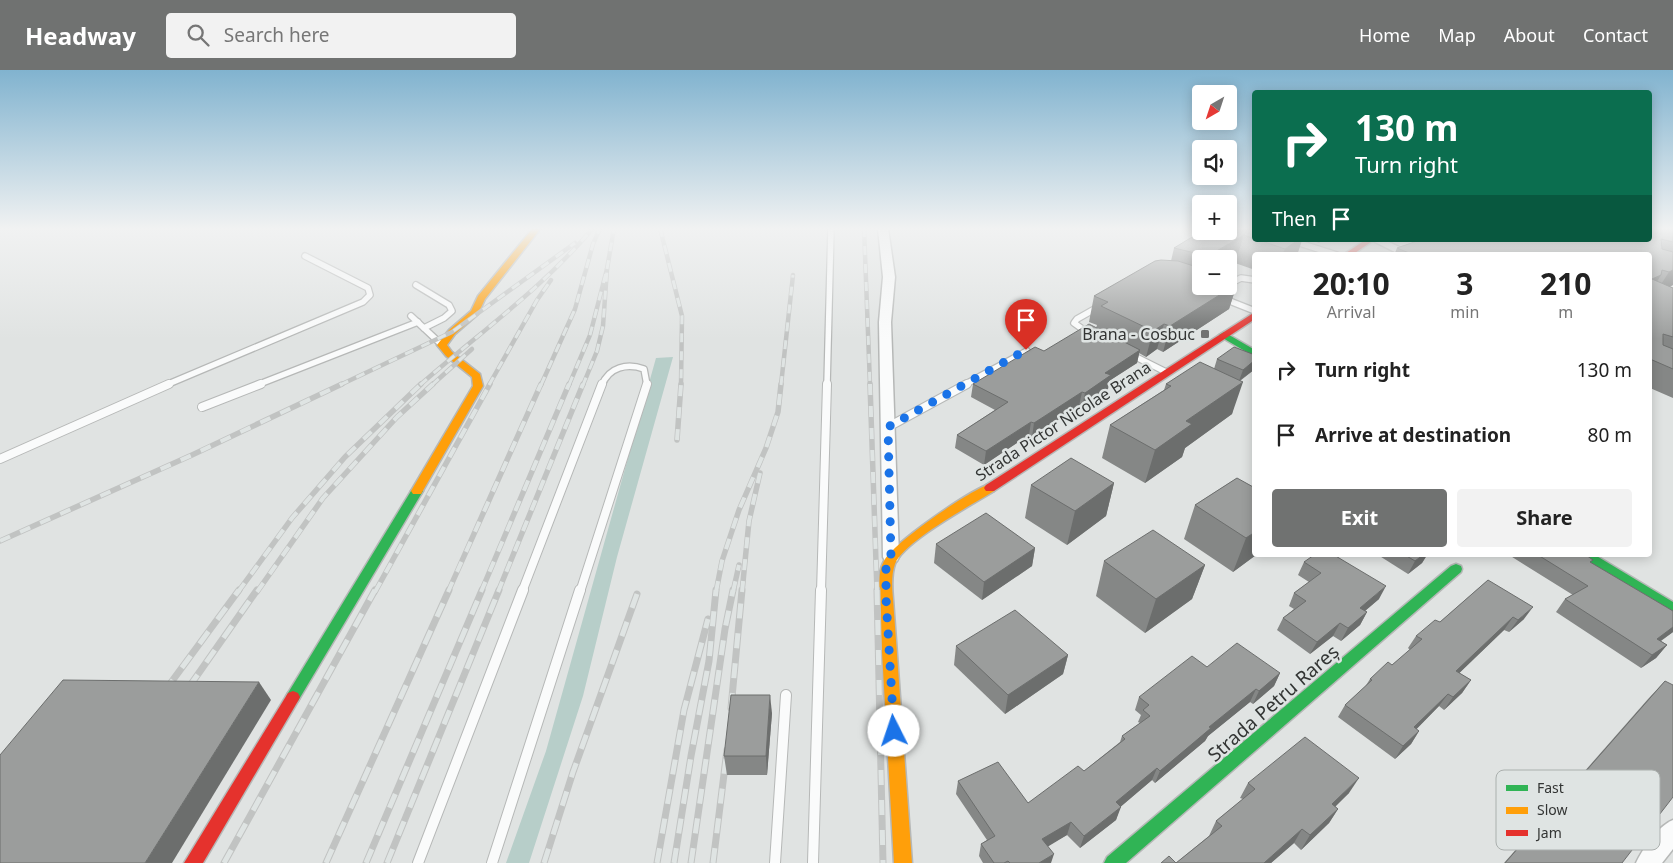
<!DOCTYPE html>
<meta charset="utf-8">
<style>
:root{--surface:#fff;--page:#f2f2f2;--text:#222;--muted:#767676;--accent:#707271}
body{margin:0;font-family:"Noto Sans",sans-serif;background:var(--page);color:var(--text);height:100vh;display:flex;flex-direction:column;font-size:19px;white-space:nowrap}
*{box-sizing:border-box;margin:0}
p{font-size:16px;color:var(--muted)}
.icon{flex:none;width:28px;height:28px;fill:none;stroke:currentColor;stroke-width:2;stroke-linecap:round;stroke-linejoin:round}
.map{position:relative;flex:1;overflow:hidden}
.side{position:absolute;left:1252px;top:182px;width:400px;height:305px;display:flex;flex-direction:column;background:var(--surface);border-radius:5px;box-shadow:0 2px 12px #0003}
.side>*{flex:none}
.hud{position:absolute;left:1252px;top:20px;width:400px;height:152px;border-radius:5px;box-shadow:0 2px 12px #0003;background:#0b6e4f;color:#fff;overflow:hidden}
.needle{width:32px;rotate:219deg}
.tools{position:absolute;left:1192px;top:15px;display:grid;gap:10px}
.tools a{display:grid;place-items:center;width:45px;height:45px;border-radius:5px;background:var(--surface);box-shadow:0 2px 12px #0003;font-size:25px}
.pin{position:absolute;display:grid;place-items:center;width:42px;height:42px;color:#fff;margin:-51px -21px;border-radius:50% 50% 50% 0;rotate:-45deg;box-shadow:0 0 5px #0007}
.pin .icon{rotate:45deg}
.me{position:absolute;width:55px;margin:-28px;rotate:356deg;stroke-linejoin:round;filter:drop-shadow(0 0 4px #0008)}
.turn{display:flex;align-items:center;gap:18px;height:105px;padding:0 20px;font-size:22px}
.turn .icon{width:65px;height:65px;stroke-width:2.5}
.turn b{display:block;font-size:35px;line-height:42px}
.then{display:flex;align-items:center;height:48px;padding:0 20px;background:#0003;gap:10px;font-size:19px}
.eta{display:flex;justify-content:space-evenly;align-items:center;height:85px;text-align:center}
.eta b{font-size:30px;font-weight:700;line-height:35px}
.primary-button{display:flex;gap:10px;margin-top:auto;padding:10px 20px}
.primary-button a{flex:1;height:58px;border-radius:5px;background:var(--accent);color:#fff;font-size:20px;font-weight:700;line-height:58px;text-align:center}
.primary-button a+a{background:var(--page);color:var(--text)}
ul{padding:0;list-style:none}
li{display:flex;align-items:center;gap:15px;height:65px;padding:0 20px}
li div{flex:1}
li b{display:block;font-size:19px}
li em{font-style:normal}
header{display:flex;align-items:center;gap:30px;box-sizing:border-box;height:70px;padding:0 25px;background:var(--accent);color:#fff}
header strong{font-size:24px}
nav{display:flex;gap:28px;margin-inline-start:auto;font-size:18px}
.search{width:350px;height:45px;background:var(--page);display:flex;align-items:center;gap:12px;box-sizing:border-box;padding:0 18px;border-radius:5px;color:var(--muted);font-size:19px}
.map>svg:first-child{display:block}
.green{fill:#b7cec9}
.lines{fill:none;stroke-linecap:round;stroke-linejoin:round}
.lane-far2-casing{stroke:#b6b8b7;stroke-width:8}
.lane-far1-casing{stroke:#b6b8b7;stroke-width:10}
.lane-casing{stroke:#b6b8b7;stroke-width:12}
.street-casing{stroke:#b6b8b7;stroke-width:3}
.fast-casing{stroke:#b6b8b7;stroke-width:3}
.slow-casing{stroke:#b6b8b7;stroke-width:3}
.jam-casing{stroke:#b6b8b7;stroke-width:3}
.lane-far2{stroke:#fafbfb;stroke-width:5.5}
.lane-far1{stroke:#fafbfb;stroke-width:8}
.lane{stroke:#fafbfb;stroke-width:10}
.street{fill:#fafbfb;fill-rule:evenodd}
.fast{fill:#30b455;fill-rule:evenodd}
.slow{fill:#ff9f0a;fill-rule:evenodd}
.jam{fill:#e5322d;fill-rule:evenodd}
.rail-far2-casing{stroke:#c1c3c2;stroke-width:4.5}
.rail-far1-casing{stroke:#c1c3c2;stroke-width:5.5}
.rail-casing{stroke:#c1c3c2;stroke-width:7}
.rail-far2{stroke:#dfe4e3;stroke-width:3;stroke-dasharray:9;stroke-linecap:butt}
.rail-far1{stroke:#dfe4e3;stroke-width:4;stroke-dasharray:11;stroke-linecap:butt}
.rail{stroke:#dfe4e3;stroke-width:5;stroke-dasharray:15;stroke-linecap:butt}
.wall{fill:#858786}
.shaded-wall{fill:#6c6e6d}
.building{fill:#9b9d9c;stroke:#6c6e6d}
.route{stroke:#1a73e8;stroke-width:9;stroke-dasharray:0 16.2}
.poi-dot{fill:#707271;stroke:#dfe4e3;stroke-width:2}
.labels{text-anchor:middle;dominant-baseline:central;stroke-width:5;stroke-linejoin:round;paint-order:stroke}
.poi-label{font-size:16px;fill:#333534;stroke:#dfe4e3;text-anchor:end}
.street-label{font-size:16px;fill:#333534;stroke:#dfe4e3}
.near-street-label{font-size:19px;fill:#333534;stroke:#dfe4e3}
.key{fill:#dfe4e3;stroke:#abb0ae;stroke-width:1}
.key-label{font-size:14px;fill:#333534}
</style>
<header>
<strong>Headway</strong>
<div class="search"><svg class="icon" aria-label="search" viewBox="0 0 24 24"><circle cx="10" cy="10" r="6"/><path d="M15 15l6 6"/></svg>Search here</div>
<nav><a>Home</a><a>Map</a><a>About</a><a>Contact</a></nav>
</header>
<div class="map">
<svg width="1673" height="793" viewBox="0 0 1673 793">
<rect width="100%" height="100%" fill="#e0e3e2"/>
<polygon class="green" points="673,287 617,487 583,626 529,793 506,793 546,681 656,288"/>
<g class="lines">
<g class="lane-far2-casing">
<g id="lane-far2">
<polyline points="1290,170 1337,185"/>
<polyline points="1229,214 1241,208 1255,210"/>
<polyline points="416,215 449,235 452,241 444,248 424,258"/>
<polyline points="1222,228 1255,241"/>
<polyline points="411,246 442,275"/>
<polyline points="1088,263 1074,253 1077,249 1100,236"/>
<polyline points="1130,284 1166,302"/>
<polyline points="166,315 363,232 370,225 368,218 305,186"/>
<polyline points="257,315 418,252"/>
<path d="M 602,315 C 609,297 627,293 644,299 L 647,315"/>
<polyline points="827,315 831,158"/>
<polyline points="964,315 1027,281"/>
</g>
</g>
<g class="lane-far1-casing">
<g id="lane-far1">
<polyline points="202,337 261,314"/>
<polyline points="888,357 967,314"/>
<polyline points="0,389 169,314"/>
<polyline points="522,522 602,314"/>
<polyline points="580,522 647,314"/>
<polyline points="821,522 827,314"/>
</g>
</g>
<g class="lane-casing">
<g id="lane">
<polyline points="418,793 523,520"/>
<polyline points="492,793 580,520"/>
<polyline points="775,793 786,625"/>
<polyline points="813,793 821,520"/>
</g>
</g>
<g class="street-casing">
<g id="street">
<polygon points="878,158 888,158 895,207 891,252 899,487 897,491 891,493 885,491 883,487 879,252 883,207"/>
<polygon points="1371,170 1385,170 1415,185 1401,185"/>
<path d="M 1673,750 L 1673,779 L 1662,793 L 1636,793 C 1643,778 1658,756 1673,750 Z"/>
</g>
</g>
<g class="fast-casing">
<g id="fast">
<polygon points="1224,262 1255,280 1255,287 1221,267 1219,265"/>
<polygon points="417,417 423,421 298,631 293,633 288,631 286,627 288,623 411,421"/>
<polygon points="1579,485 1595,485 1673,532 1673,543 1581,488"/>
<polygon points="1456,494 1461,496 1462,499 1461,502 1126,793 1104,793 1107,787 1451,496"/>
</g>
</g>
<g class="slow-casing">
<g id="slow">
<polygon points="533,158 541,158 485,229 478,244 455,264 447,275 452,282 480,304 483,316 421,424 413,424 411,421 473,316 472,307 446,286 437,275 449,260 471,241 478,226"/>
<path d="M 990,414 L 996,418 L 994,421 C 972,435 904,471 895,494 C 891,505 892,518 893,529 L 912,793 L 894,793 L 879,529 C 879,517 878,502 884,491 C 893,473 970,420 990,414 Z"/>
</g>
</g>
<g class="jam-casing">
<g id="jam">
<polygon points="1365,170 1374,170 1352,185 1343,185"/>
<polygon points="1255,242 1255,249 994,421 986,421 984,418 986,415"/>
<polygon points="293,621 298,623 300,627 298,631 203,793 184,793 288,623"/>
</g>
</g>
<use href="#lane-far2" class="lane-far2"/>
<use href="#lane-far1" class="lane-far1"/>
<use href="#lane" class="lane"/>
<use href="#street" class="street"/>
<use href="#fast" class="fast"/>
<use href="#slow" class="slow"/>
<use href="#jam" class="jam"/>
<g class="rail-far2-casing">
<g id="rail-far2">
<polyline points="660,158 682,246 681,315"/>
<polyline points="864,158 870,315"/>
<polyline points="607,199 614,158"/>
<polyline points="340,315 452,262 575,173"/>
<path d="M 420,315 C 479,263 542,219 593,158"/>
<polyline points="432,315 472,279"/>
<polyline points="489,315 537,230 551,210"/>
<polyline points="541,315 575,239 593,174 600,158"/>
<polyline points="569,315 590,265 607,199 603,256 597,281 583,315"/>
<polyline points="781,315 793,205"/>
</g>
</g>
<g class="rail-far1-casing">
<g id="rail-far1">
<polyline points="870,314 877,522"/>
<polyline points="677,370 681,314"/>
<polyline points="0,471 192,385 342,314"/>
<polyline points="238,522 292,448 345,387 421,314"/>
<polyline points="257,522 323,428 397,347 433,314"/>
<polyline points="375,522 490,314"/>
<polyline points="448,522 541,314"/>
<polyline points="481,522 569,314"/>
<polyline points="498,522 583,314"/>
<polyline points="716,522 722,491 739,440 766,378 778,342 781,314"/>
<polyline points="733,522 739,495"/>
<polyline points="742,522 749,451 760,403"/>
</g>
</g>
<g class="rail-casing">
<g id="rail">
<polyline points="877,520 883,793"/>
<polyline points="189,617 257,520"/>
<polyline points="164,622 239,520"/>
<polyline points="731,638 742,520"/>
<polyline points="224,793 375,520"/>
<polyline points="326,793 449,520"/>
<polyline points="366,793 482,520"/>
<polyline points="387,793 499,520"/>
<polyline points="544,793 573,702 637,524"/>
<polyline points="657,793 684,640 708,549"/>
<polyline points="674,793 691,686 709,591 716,520"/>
<polyline points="691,793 725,559 733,520"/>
<polyline points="713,793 727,680"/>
</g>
</g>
<use href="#rail-far2" class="rail-far2"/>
<use href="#rail-far1" class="rail-far1"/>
<use href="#rail" class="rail"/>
</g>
<g class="wall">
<polygon points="1255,158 1255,170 1302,170 1297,185 1255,185 1255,200 1235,193 1229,197 1229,189 1201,189 1201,216 1237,214 1229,239 1163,282 1157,279 1146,287 1139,283 1137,293 1109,311 1108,319 1082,337 1079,336 1032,367 1029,365 984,395 955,378 957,365 995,340 971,327 973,314 1044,281 1096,258 1097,255 1089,252 1094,226 1171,191 1174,178"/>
<polygon points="1673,158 1673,215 1670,217 1673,218 1673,328 1650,318 1650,185 1394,185 1397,178 1650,170"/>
<polygon points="1311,170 1323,170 1319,173"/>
<polygon points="1255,285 1255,299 1240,311 1232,344 1185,378 1182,387 1145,413 1102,388 1110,355 1164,320 1166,314 1214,299 1217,289"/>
<polygon points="1237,408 1255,485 1256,485 1233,502 1184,469 1195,435"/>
<polygon points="1114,413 1106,446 1067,475 1025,448 1031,415"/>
<polygon points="936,474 1035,478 1032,496 982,530 934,493"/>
<polygon points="1378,485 1427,485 1422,493 1408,504"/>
<polygon points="1509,485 1586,485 1591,493 1673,541 1673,562 1661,571 1667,575 1656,588 1641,598 1556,542 1565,529 1573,525"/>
<polygon points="1104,491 1205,495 1192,529 1145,563 1096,526"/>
<polygon points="1304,492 1379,529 1365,541 1367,542 1360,555 1341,571 1333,566 1310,584 1277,560 1283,548 1294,539 1289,536 1294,523 1309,512 1298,505"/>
<polygon points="1488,510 1524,549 1509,562 1504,560 1459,603 1471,610 1462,623 1444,640 1439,636 1416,659 1419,661 1411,674 1395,689 1338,647 1345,635 1365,617 1370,609 1392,595 1410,580 1408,578 1416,566 1440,552"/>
<polygon points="956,576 1068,585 1063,604 1005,644 954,595"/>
<polygon points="1207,597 1280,603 1274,616 1253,634 1250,632 1208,666 1205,671 1155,713 1152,710 1120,737 1116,750 1080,778 1067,765 1047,776 1051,793 983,793 979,786 981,774 987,770 956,724 958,711 1028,733 1084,701 1120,672 1122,666 1140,653 1138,652 1141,645 1135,640 1139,627"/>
<polygon points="1665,611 1622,793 1504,793 1648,629"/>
<polygon points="772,643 767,705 727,705 724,686"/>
<polygon points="1248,713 1349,723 1335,736 1338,739 1329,753 1301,780 1294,773 1271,793 1161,793 1176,793 1209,766 1216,751 1243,729 1240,728"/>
</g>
<g class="shaded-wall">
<polygon points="1244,165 1235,193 1229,197 1229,189 1208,189 1208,186"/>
<polygon points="1298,170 1302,170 1297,185 1282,185 1285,179"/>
<polygon points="1673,200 1673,215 1656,222 1669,202"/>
<polygon points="1661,205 1650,223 1652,209"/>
<polygon points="1237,214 1229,239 1163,282 1170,256"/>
<polygon points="1164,254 1157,279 1146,287 1153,261"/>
<polygon points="1140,280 1137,293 1109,311 1108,319 1082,337 1085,323 1105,303"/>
<polygon points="1255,290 1255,299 1239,311 1243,300"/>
<polygon points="1243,312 1232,344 1185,378 1182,387 1145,413 1155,380 1186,351"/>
<polygon points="1082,322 1079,336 1032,367 1034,353"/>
<polygon points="1031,352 1029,365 984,395 986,381"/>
<polygon points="1114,413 1106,446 1067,475 1075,441"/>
<polygon points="1255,462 1255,485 1256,485 1233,502 1246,468"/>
<polygon points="1035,478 1032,496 982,530 984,512"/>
<polygon points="1423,485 1427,485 1422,493 1408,504 1415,491"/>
<polygon points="1205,495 1192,529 1145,563 1156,529"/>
<polygon points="1386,516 1379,529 1353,551 1360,538"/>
<polygon points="1533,537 1524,549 1509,562 1518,550"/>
<polygon points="1367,542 1360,555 1341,571 1348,558"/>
<polygon points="1513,547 1504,560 1448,614 1456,601"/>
<polygon points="1340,553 1333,566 1310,584 1317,572"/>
<polygon points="1673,557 1673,562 1646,581 1657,569"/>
<polygon points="1667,575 1656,588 1641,598 1652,585"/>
<polygon points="1068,585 1063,604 1005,644 1008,625"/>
<polygon points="1280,603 1274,616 1253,634 1259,621"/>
<polygon points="1471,610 1462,623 1444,640 1453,627"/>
<polygon points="259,612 271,630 172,793 145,793"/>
<polygon points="1256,619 1250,632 1208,666 1205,671 1155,713 1160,701 1209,657"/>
<polygon points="1448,624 1439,636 1406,670 1414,657"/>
<polygon points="770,625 772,643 767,705 766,686"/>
<polygon points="1419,661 1411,674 1395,689 1403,676"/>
<polygon points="1157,698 1152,710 1111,745 1116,732"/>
<polygon points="1359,708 1349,723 1323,749 1332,734"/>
<polygon points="1121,737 1116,750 1080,778 1084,766"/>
<polygon points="1338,739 1329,753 1301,780 1310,765"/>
<polygon points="1071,752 1067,765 1039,782 1042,769"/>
<polygon points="1302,759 1294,773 1271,793 1264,793"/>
<polygon points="1054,784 1051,793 1039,793"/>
</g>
<g class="building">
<polygon points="1229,158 1255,158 1255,169 1244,165 1208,186 1174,178 1202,161 1229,161"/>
<polygon points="1650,158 1673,158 1673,172 1661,169 1662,179 1673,182 1673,200 1669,202 1662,200 1661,205 1652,209 1673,218 1673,267 1663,264 1663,275 1673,279 1673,299 1650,289 1650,185 1414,185 1397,178 1420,170 1650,170"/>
<polygon points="1259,170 1298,170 1285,179"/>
<polygon points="1161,190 1178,191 1197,197 1195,198 1201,201 1201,216 1229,216 1229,211 1237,214 1170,256 1164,254 1153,261 1101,236 1108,232 1094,226 1155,191"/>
<polygon points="1089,254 1140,280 1105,303 1111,305 1085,323 1082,322 1034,353 1031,352 986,381 957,365 1008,332 973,314 1035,277 1044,281"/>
<polygon points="1234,277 1255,285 1255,290 1243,300 1217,289"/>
<polygon points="1200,292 1243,312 1186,351 1192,354 1155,380 1110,355 1171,316 1166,314"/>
<polygon points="1071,388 1114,413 1075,441 1031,415"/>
<polygon points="1237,408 1255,418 1255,462 1246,468 1195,435"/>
<polygon points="986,443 1035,478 984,512 936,474"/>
<polygon points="1153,460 1205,495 1156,529 1104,491"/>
<polygon points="1314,485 1334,485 1386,516 1360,538 1367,542 1348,558 1340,553 1317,572 1283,548 1306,531 1294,523 1321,503 1304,492"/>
<polygon points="1405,485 1423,485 1415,491"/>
<polygon points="1538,485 1586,485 1593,490 1590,492 1673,541 1673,557 1657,569 1667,575 1652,585 1565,529 1588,516"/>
<polygon points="1488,510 1533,537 1518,550 1513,547 1456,601 1471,610 1453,627 1448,624 1414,657 1419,661 1403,676 1345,635 1372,610 1370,609 1388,592 1392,595 1422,569 1416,566 1435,550 1440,552"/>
<polygon points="1015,540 1068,585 1008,625 956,576"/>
<polygon points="1237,573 1280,603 1259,621 1256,619 1209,657 1211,658 1160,701 1157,698 1116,732 1121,737 1084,766 1071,752 1042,769 1054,784 1039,793 1010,793 1008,791 1004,793 994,793 981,774 995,766 958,711 998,692 1028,733 1078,696 1084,701 1125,669 1122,666 1150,646 1143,640 1149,635 1139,627 1192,586 1207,597"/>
<polygon points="63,610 259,612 145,793 0,793 0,685"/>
<polygon points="1665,611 1673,615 1673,727 1622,793 1505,793"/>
<polygon points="731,625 770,625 766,686 724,686"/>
<polygon points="1305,667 1359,708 1332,734 1338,739 1310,765 1302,759 1264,793 1161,793 1169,786 1176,793 1222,756 1216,751 1255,719 1248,713"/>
</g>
<linearGradient id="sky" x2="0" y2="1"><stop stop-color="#81b3cf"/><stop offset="0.59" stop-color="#f1f2f2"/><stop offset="1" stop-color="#f1f2f2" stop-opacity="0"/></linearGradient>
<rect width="1673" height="269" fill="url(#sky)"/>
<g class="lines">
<polyline class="route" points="894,661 886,528 886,499 891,487 888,357 1026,280"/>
</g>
<rect class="poi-dot" x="1200" y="259" width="10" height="10" rx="2.5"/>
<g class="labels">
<g class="poi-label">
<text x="1195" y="264">Brana - Cosbuc</text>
</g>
<g class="street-label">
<text transform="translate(1063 351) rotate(-33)">Strada Pictor Nicolae Brana</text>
</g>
<g class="near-street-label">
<text transform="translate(1273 633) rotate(-41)">Strada Petru Rareș</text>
</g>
</g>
<rect x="1496" y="700" width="164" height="80" rx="8" class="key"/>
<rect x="1506" y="715" width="22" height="6" fill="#30b455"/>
<rect x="1506" y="737" width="22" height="7" fill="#ff9f0a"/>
<rect x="1506" y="760" width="22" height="6" fill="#e5322d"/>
<g class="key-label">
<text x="1537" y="723">Fast</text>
<text x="1537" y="745">Slow</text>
<text x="1537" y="768">Jam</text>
</g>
</svg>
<div class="tools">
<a><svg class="needle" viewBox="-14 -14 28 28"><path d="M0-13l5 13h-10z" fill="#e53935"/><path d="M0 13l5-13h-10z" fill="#767676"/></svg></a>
<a><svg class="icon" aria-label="sound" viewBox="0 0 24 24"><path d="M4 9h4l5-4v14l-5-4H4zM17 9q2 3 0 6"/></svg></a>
<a>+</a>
<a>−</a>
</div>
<div class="pin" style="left:1026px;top:280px;background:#d93025"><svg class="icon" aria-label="arrive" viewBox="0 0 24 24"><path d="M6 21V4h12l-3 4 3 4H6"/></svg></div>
<svg class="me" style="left:894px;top:661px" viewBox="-20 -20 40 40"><circle r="19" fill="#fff"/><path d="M0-13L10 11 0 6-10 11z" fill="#1a73e8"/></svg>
<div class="hud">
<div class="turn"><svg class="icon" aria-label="right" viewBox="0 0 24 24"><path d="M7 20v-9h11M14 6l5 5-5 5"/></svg><div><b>130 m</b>Turn right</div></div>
<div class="then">Then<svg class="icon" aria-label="arrive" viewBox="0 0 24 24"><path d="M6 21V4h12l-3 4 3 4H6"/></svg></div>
</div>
<section class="side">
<div class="eta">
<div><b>20:10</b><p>Arrival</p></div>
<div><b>3</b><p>min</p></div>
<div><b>210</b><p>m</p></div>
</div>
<ul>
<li><svg class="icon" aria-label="right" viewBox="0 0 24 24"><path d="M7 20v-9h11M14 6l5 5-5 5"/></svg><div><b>Turn right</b></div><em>130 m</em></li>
<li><svg class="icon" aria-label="arrive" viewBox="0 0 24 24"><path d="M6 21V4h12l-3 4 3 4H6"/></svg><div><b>Arrive at destination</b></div><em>80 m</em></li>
</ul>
<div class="primary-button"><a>Exit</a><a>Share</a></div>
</section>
</div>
